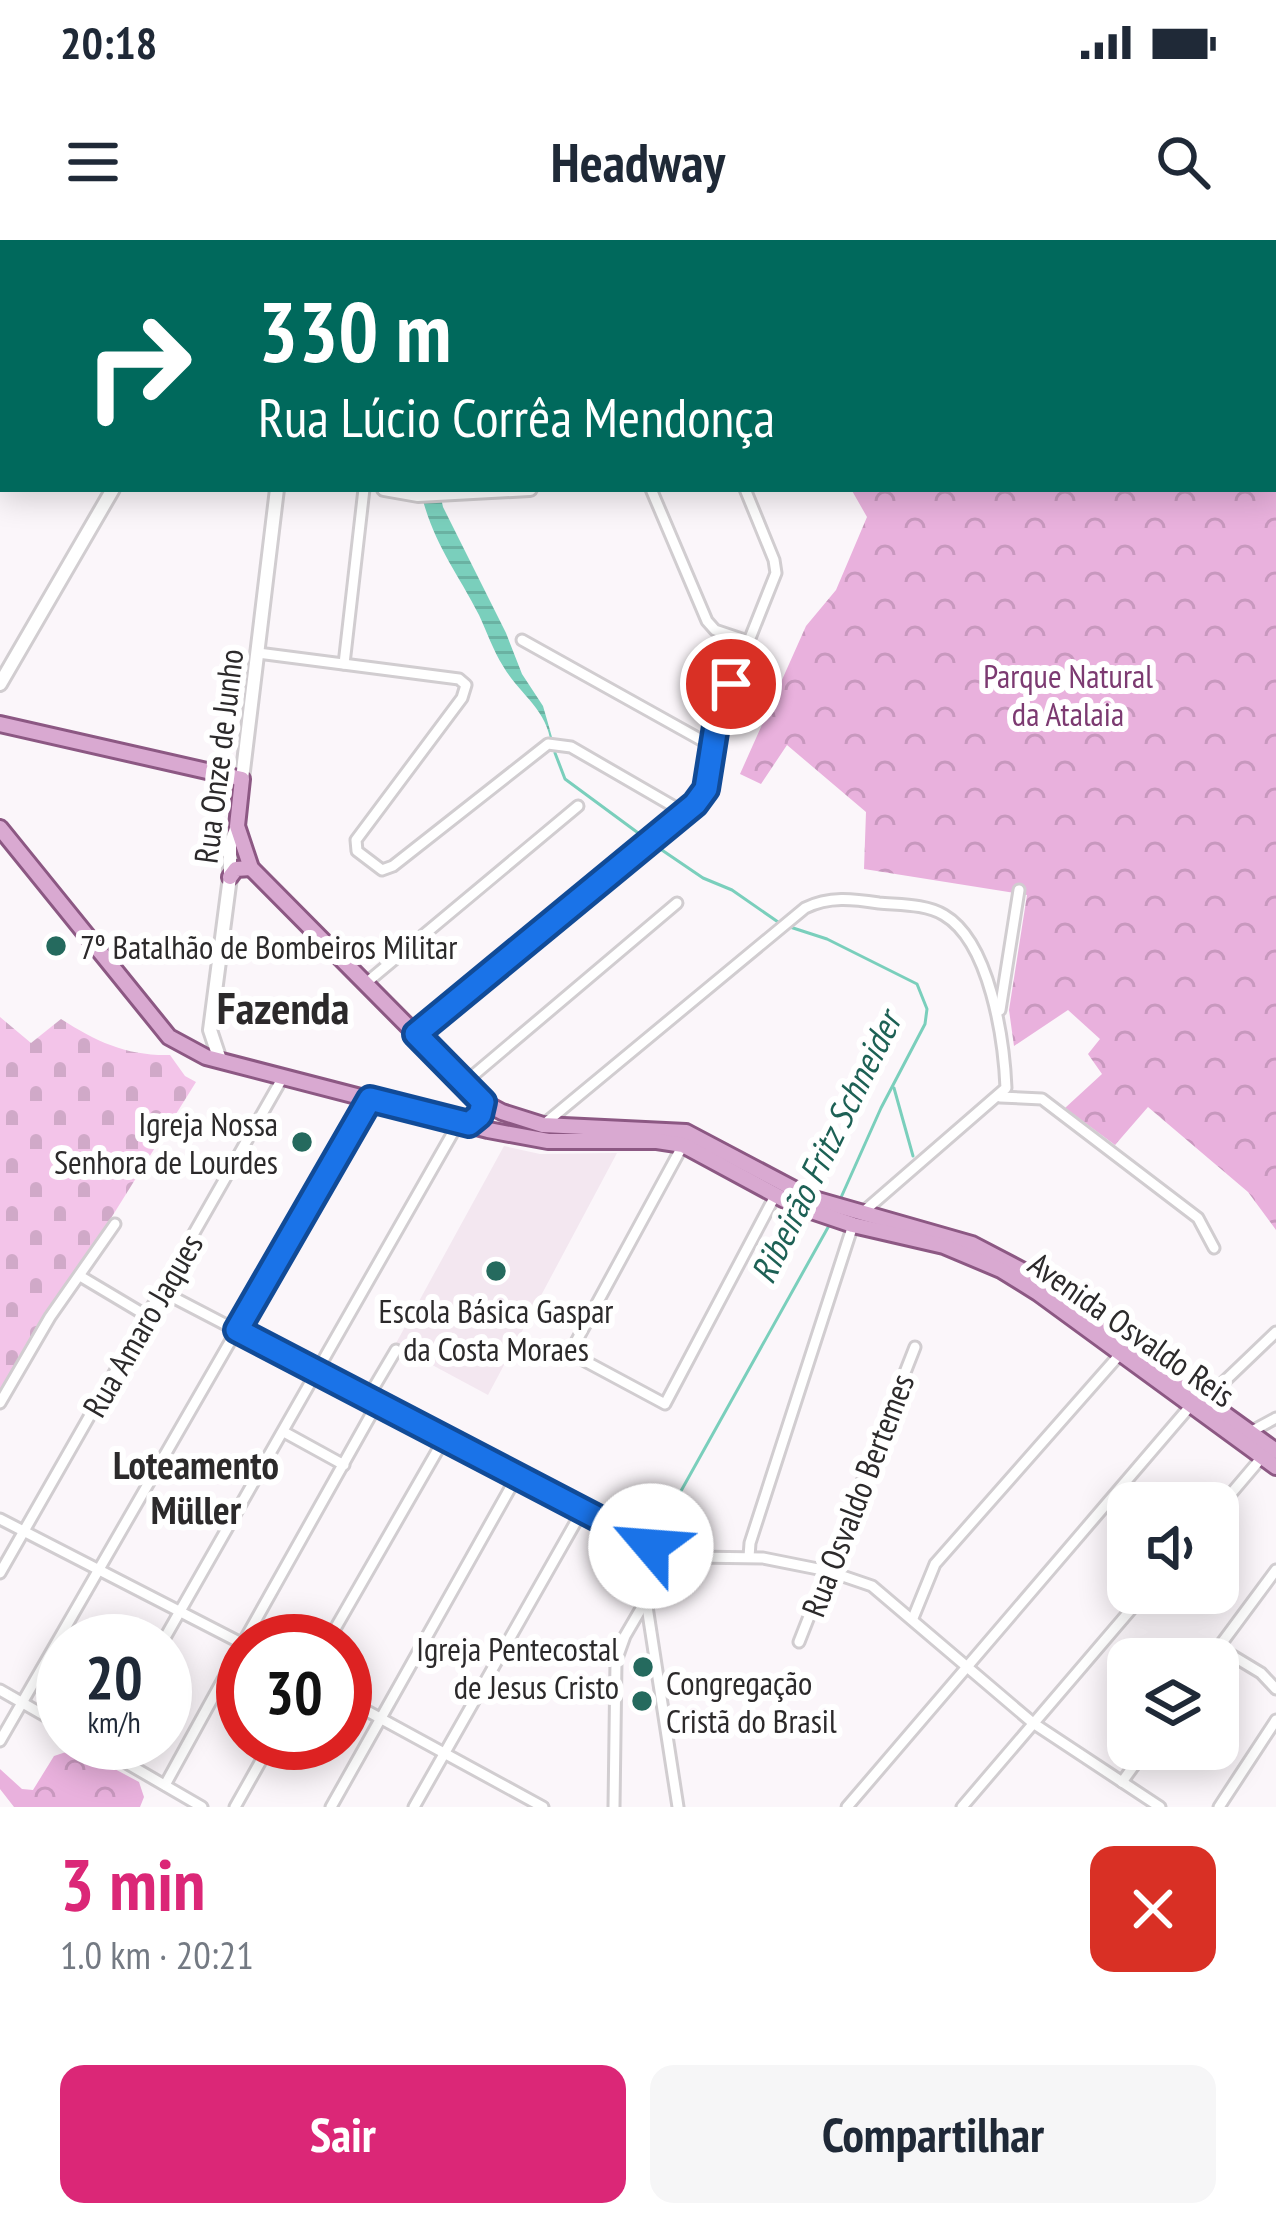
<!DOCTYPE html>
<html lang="pt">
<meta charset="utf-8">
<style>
:root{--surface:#fff;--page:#f6f6f7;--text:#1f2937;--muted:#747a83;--accent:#db2777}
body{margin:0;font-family:"PT Sans Narrow",sans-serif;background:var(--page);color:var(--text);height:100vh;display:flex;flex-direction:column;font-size:45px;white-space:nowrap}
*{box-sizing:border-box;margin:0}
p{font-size:39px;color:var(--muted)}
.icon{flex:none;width:66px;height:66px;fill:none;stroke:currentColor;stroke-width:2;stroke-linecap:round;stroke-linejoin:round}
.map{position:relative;height:1567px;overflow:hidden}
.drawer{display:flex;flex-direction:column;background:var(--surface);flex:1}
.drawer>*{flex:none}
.top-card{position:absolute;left:0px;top:0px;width:1278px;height:252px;box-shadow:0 6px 30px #0003;background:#00695c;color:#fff;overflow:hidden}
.buttons{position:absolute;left:1107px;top:1242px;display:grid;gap:24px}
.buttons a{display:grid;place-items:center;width:132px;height:132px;border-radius:24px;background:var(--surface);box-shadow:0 6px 30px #0003;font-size:60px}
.speed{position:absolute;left:36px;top:1374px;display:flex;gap:24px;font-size:60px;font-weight:700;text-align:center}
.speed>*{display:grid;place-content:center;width:156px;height:156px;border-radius:50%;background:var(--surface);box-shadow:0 6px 30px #0003;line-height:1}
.speed small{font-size:30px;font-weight:400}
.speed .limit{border:18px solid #d22;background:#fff;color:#111}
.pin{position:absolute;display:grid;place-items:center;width:102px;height:102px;color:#fff;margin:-51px;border:6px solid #fff;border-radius:50%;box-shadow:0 3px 12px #0007}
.me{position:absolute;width:132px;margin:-66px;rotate:297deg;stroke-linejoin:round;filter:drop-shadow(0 0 9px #0008)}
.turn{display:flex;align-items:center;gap:42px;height:252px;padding:0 60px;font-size:54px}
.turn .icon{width:156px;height:156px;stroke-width:2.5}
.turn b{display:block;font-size:84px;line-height:102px}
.round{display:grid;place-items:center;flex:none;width:126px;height:126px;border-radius:24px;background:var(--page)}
.overview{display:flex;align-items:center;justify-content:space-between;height:204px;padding:0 60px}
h1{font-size:72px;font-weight:600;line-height:90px;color:var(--accent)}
.button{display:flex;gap:24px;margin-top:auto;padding:24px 60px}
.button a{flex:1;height:138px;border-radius:24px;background:var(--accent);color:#fff;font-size:48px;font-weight:600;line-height:138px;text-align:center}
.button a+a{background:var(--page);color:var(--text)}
.status{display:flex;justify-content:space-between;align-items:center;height:84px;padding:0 60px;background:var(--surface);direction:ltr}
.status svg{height:33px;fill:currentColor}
header{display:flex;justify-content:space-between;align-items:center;height:156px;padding:0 60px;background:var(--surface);font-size:54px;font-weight:600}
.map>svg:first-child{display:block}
.built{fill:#f3e7f0}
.forest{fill:url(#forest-crowns)}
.cemetery{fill:url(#cemetery-stones)}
.water{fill:url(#water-rules)}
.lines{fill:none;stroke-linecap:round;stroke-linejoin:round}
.stream{stroke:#7acfbc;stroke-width:3}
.street-casing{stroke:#d1cdd0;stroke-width:15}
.secondary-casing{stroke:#d1cdd0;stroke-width:18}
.primary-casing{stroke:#8c5883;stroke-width:20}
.street{stroke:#fff;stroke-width:9}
.secondary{stroke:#fff;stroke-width:12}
.primary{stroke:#d9a9d1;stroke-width:14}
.route-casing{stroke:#114b97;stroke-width:30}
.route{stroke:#1a73e8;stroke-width:21}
.poi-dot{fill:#256a5e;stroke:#fff;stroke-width:4.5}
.labels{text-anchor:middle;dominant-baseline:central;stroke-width:12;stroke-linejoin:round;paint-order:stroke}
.park-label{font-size:33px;fill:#7c3a71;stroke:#fff}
.street-label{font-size:33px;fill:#2c2a2b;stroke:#fff}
.poi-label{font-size:33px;fill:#2c2a2b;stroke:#fff;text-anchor:start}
.water-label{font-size:36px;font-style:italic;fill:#1d6155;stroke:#fff}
.quarter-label{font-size:39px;font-weight:bold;fill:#2c2a2b;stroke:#fff}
.district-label{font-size:45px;font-weight:bold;fill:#2c2a2b;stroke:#fff}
</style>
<div class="status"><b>20:18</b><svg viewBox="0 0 49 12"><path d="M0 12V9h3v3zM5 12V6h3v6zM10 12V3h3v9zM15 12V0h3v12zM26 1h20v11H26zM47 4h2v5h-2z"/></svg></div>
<header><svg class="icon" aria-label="menu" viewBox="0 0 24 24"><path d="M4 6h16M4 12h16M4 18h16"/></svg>Headway<svg class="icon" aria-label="search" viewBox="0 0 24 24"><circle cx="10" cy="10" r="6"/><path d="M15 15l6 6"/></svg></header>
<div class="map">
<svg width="1276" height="1567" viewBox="0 0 1276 1567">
<defs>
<pattern id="forest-crowns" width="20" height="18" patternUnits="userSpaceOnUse" patternTransform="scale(3)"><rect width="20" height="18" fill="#e9b1dd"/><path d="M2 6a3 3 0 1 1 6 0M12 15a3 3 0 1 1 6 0" fill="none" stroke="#c898be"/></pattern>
<pattern id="cemetery-stones" width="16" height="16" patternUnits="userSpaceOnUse" patternTransform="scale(3)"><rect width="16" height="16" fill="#f3c4e9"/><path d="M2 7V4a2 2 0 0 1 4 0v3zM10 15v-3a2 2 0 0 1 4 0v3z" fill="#d0a9c8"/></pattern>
<pattern id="water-rules" width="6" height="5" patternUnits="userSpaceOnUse" patternTransform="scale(3)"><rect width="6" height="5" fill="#7acfbc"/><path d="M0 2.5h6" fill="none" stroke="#6ab2a2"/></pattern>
</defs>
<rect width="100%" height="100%" fill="#fbf6fa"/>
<polygon class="built" points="504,906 540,914 617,913 488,1155 395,1105"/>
<g class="forest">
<polygon points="823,0 1276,0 1276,990 1248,952 1148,867 1115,905 1065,868 1102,834 1088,814 1100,799 1068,770 1014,806 1009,770 1027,655 864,629 866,572 787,505 761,544 740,534 806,386 836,350 867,277 851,249 1275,249 1275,3"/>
<polygon points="69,1511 83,1512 139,1542 144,1557 140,1567 14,1567 0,1549 0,1529 22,1549 33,1550 54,1516"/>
</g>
<path class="cemetery" d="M 0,777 L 31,803 L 61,779 C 97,802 127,816 170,815 L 185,836 L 196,842 L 83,1023 L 36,1087 L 0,1151 Z"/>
<path class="water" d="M 420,249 L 439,249 L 443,267 L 506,393 L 522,434 L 543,466 L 556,511 L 551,512 C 552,472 521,457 503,426 C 493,410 487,392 479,375 C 455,328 433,304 420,249 Z"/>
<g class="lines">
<g class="stream">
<polyline points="555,513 565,539 645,598"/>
<polyline points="653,604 703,638 732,650 781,684"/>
<polyline points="790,687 827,699 917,744 927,769 925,784 881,868 839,962"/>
<polyline points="894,848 913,916"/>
<polyline points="657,1294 831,982"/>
</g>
<g class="street-casing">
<g id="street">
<polyline points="31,3 32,0"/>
<polyline points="0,55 3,50"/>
<polyline points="0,237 3,232"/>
<polyline points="651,249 707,381 715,390 748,401"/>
<polyline points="522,400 712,506"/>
<polyline points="258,413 459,439 466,445 462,458 356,600 357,611 382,630 393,626 548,504 571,507 685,573"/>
<polyline points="344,424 364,249"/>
<polyline points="366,743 578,566"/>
<polyline points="1000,770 1019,650"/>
<polyline points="416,794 701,557 723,466 776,333 774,320 745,249"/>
<polyline points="463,844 677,663"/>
<polyline points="1000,857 1042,859 1198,978 1214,1008"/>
<path d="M 543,885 L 805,668 C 829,656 853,659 879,663 C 900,665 926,664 944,675 C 990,702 1004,800 1006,848 L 862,973"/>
<polyline points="683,905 570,1113 665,1164 775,956"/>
<polyline points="80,1036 147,1076"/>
<polyline points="161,1051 651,1306 693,1317 763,1318 828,1331 872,1346 1033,1483 1160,1567"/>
<polyline points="367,1159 396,1110"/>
<polyline points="1206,1159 1276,1092"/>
<polyline points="0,1163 50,1077 115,984"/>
<polyline points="1252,1191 1276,1178"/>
<polyline points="284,1192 344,1225"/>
<polyline points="1218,1269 1263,1216"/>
<polyline points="0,1279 243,1404"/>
<polyline points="651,1306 646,1360 678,1567"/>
<polyline points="749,1317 750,1303 853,985"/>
<polyline points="0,1333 283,837"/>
<polyline points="913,1378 935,1324 1121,1113"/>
<polyline points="163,1401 459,882"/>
<polyline points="244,1401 377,1164"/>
<polyline points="328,1401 444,1199"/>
<polyline points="799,1402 915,1107"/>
<polyline points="1218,1407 1261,1433 1276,1449"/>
<polyline points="1210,1419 1276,1330"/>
<polyline points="0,1450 63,1486"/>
<polyline points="345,1459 543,1567"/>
<polyline points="0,1501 370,859"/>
<polyline points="92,1503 202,1567"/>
<polyline points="1122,1542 1146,1509"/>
<polyline points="165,1545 243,1403"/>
<polyline points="235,1567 271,1503"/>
<polyline points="331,1567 517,1236"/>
<polyline points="414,1567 582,1271"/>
<polyline points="614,1567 616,1421 625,1396 646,1360"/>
<polyline points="847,1567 1192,1164"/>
<polyline points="962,1567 1145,1353"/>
<polyline points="1219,1567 1276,1480"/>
</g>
</g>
<g class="secondary-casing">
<g id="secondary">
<polyline points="140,0 144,3"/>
<polyline points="718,0 718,3"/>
<polyline points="0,80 3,81"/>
<polyline points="384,249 418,255 530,249"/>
<polyline points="0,444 113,249"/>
<polyline points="242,539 277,249"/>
<polyline points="220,820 210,790 230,637 230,606 237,586"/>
</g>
</g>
<g class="primary-casing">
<g id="primary">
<polyline points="0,484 242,539 237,586 251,628 483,862 502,872 543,885 686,892 811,958 972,1004 1033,1036 1276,1211"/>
<polyline points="0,588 169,797 206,817 488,890 548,901 657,901 683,905 794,965 853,985 944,1006 1001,1030 1038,1053 1276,1227"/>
<polyline points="230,637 236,629 251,628"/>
</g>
</g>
<use href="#street" class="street"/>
<use href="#secondary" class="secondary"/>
<use href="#primary" class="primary"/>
</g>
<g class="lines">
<g class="route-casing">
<polyline id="route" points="651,1306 237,1090 370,859 469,884 480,875 483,862 416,794 695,564 706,549 716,486 731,444"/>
</g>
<use href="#route" class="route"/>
</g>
<g class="poi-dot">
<circle cx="56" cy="706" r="12"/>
<circle cx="302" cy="902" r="12"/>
<circle cx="496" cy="1031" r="12"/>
<circle cx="643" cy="1427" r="12"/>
<circle cx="642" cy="1461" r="12"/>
</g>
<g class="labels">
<g class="park-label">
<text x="1068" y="435">Parque Natural<tspan x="1068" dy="38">da Atalaia</tspan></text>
</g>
<g class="street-label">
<text transform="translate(218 516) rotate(-83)">Rua Onze de Junho</text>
<text transform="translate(142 1085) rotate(-60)">Rua Amaro Jaques</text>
<text transform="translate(1132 1089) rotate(35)">Avenida Osvaldo Reis</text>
<text transform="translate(857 1255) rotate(-69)">Rua Osvaldo Bertemes</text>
</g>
<g class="poi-label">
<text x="80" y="706">7º Batalhão de Bombeiros Militar</text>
<text x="278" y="883" text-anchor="end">Igreja Nossa<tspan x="278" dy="38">Senhora de Lourdes</tspan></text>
<text x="496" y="1070" text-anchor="middle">Escola Básica Gaspar<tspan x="496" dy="38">da Costa Moraes</tspan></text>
<text x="619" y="1408" text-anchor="end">Igreja Pentecostal<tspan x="619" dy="38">de Jesus Cristo</tspan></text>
<text x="666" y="1442">Congregação<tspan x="666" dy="38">Cristã do Brasil</tspan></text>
</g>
<g class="water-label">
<text transform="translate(825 907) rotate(-64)">Ribeirão Fritz Schneider</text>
</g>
<g class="quarter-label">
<text x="196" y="1224">Loteamento<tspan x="196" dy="45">Müller</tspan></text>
</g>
<g class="district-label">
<text x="283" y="767">Fazenda</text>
</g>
</g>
</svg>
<div class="buttons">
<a><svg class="icon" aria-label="sound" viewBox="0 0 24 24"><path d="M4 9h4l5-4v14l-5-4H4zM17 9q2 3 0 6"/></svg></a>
<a><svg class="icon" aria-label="layers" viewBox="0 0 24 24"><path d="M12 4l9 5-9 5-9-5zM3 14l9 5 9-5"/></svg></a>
</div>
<div class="speed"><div>20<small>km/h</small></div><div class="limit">30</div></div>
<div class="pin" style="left:731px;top:444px;background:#d93025"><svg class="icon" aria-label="arrive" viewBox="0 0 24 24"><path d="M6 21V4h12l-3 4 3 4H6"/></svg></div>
<svg class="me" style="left:651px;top:1306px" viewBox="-20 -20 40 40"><circle r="19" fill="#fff"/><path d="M0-13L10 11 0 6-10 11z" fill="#1a73e8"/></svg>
<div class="top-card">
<div class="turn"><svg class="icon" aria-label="right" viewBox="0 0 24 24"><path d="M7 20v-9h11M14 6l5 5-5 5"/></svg><div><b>330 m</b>Rua Lúcio Corrêa Mendonça</div></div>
</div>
</div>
<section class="drawer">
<div class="overview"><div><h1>3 min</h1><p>1.0 km · 20:21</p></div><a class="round" style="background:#d93025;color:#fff"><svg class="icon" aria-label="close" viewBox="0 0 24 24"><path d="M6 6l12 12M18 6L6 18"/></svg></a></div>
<div class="button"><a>Sair</a><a>Compartilhar</a></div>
</section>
